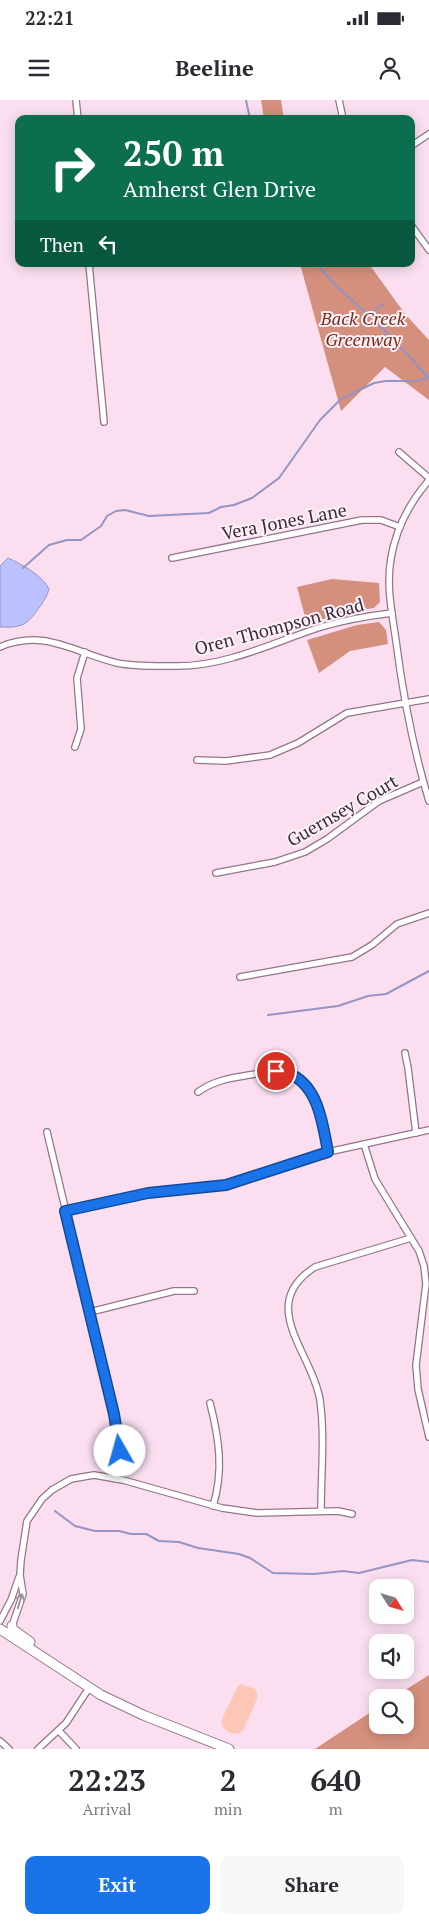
<!DOCTYPE html>
<style>
:root{--surface:#fff;--page:#f7f7f7;--text:#2b2b33;--muted:#7c7c81;--accent:#1a73e8}
body{margin:0;font-family:"PT Serif",serif;background:var(--page);color:var(--text);height:100vh;display:flex;flex-direction:column;font-size:19px;white-space:nowrap}
*{box-sizing:border-box;margin:0}
p{font-size:16px;color:var(--muted)}
.icon{flex:none;width:28px;height:28px;fill:none;stroke:currentColor;stroke-width:2;stroke-linecap:round;stroke-linejoin:round}
.map{position:relative;height:1649px;overflow:hidden}
.panel{display:flex;flex-direction:column;background:var(--surface);flex:1}
.panel>*{flex:none}
.hud{position:absolute;left:15px;top:15px;width:400px;height:152px;border-radius:10px;box-shadow:0 2px 12px #0003;background:#0b6e4f;color:#fff;overflow:hidden}
.needle{width:32px;rotate:127deg}
.controls{position:absolute;left:369px;top:1479px;display:grid;gap:10px}
.controls a{display:grid;place-items:center;width:45px;height:45px;border-radius:10px;background:var(--surface);box-shadow:0 2px 12px #0003;font-size:25px}
.pin{position:absolute;display:grid;place-items:center;width:42px;height:42px;color:#fff;margin:-21px;border:2px solid #fff;border-radius:50%;box-shadow:0 1px 5px #0007}
.me{position:absolute;width:55px;margin:-28px;rotate:353deg;stroke-linejoin:round;filter:drop-shadow(0 0 4px #0008)}
.turn{display:flex;align-items:center;gap:18px;height:105px;padding:0 25px;font-size:22px}
.turn .icon{width:65px;height:65px;stroke-width:2.5}
.turn b{display:block;font-size:35px;line-height:42px}
.then{display:flex;align-items:center;height:48px;padding:0 25px;background:#0003;gap:10px;font-size:19px}
.eta{display:flex;justify-content:space-evenly;align-items:center;height:85px;text-align:center}
.eta b{font-size:30px;font-weight:600;line-height:35px}
.cta{display:flex;gap:10px;margin-top:auto;padding:10px 25px}
.cta a{flex:1;height:58px;border-radius:10px;background:var(--accent);color:#fff;font-size:20px;font-weight:600;line-height:58px;text-align:center}
.cta a+a{background:var(--page);color:var(--text)}
.status{display:flex;justify-content:space-between;align-items:center;height:35px;padding:0 25px;background:var(--surface);direction:ltr}
.status svg{height:14px;fill:currentColor}
header{display:flex;justify-content:space-between;align-items:center;height:65px;padding:0 25px;background:var(--surface);font-size:22px;font-weight:600}
.map>svg:first-child{display:block}
.green{fill:#fdc7b8}
.forest{fill:#d5907d}
.water{fill:#bdc0ff;stroke:#9594c2}
.lines{fill:none;stroke-linecap:round;stroke-linejoin:round}
.stream{stroke:#9594c2;stroke-width:2}
.street-casing{stroke:#947489;stroke-width:8}
.secondary-casing{stroke:#947489;stroke-width:11}
.street{stroke:#fff;stroke-width:5.5}
.secondary{stroke:#fff;stroke-width:9}
.oneway{stroke:#9c969a}
.route-casing{stroke:#114b97;stroke-width:12}
.route{stroke:#1a73e8;stroke-width:9}
.labels{text-anchor:middle;dominant-baseline:central;stroke-width:4;stroke-linejoin:round;paint-order:stroke}
.park-label{font-size:18px;font-style:italic;fill:#7b2a12;stroke:#fff1fa}
.street-label{font-size:18px;fill:#392c34;stroke:#fff1fa}
</style>
<div class="status"><b>22:21</b><svg viewBox="0 0 49 12"><path d="M0 12V9h3v3zM5 12V6h3v6zM10 12V3h3v9zM15 12V0h3v12zM26 1h20v11H26zM47 4h2v5h-2z"/></svg></div>
<header><svg class="icon" aria-label="menu" viewBox="0 0 24 24"><path d="M4 6h16M4 12h16M4 18h16"/></svg>Beeline<svg class="icon" aria-label="person" viewBox="0 0 24 24"><circle cx="12" cy="8" r="4"/><path d="M4 21q1-7 8-7t8 7"/></svg></header>
<div class="map">
<svg width="429" height="1649" viewBox="0 0 429 1649">
<rect width="100%" height="100%" fill="#fbdff1"/>
<path class="green" d="M 241,1584 L 255,1589 L 258,1596 L 244,1629 C 236,1639 223,1632 221,1621 L 238,1586 Z"/>
<g class="forest">
<polygon points="261,0 281,0 284,19 264,19"/>
<polygon points="300,164 369,164 405,214 429,240 429,300 385,267 341,311"/>
<polygon points="332,479 379,483 380,502 374,508 340,514 307,524 297,487"/>
<polygon points="379,522 386,530 388,544 350,551 319,573 307,540 357,525"/>
<polygon points="429,1575 429,1649 315,1649 377,1608 378,1625 405,1625 405,1598 394,1597"/>
</g>
<path class="water" d="M 8,458 C 22,464 43,476 49,489 C 48,497 31,521 24,524 C 16,528 8,527 0,527 L 0,466 Z"/>
<g class="lines">
<g class="stream">
<polyline points="246,0 250,19"/>
<polyline points="317,164 336,186 378,223 429,278"/>
<polyline points="369,215 384,203"/>
<polyline points="23,468 49,445 67,440 81,440 101,426 107,416 116,411 125,410 149,416 209,413 221,407 234,405 252,398 279,378 320,320 341,299 374,283 386,281 415,281 428,278"/>
<polyline points="268,915 338,906 368,896 386,894 429,871"/>
<polyline points="55,1411 75,1426 95,1431 119,1431 131,1434 146,1434 159,1441 179,1442 198,1448 239,1454 250,1458 273,1473 314,1474 343,1471 359,1473 412,1460 429,1462"/>
</g>
<g class="street-casing">
<g id="street">
<polyline points="76,0 78,19"/>
<polyline points="339,0 343,19"/>
<polyline points="411,46 429,34"/>
<polyline points="411,125 429,150"/>
<polyline points="89,164 104,322"/>
<polyline points="399,352 429,378"/>
<path d="M 429,380 C 410,402 396,429 391,458 C 386,486 392,513 396,541 C 403,596 413,648 429,701"/>
<polyline points="172,458 362,420 381,420 400,427"/>
<path d="M 0,547 C 44,528 75,553 117,563 C 137,567 158,566 178,566 C 228,566 274,542 321,527 C 344,520 367,516 392,513"/>
<polyline points="75,647 81,629 77,578 85,552"/>
<polyline points="197,660 226,661 270,655 298,643 347,613 429,599"/>
<polyline points="216,773 275,762 305,752 327,739 379,701 423,682"/>
<polyline points="240,877 352,857 372,845 397,824 429,813"/>
<polyline points="405,953 408,968 416,1033"/>
<path d="M 198,992 C 213,981 230,978 249,975 C 257,974 267,971 276,971 C 315,972 322,1023 328,1052"/>
<polyline points="47,1032 114,1313 119,1351 116,1379"/>
<polyline points="364,1044 375,1079 419,1151 424,1166 426,1184 416,1265 418,1289 429,1337"/>
<polyline points="65,1111 148,1093 226,1085 328,1052 429,1030"/>
<polyline points="90,1212 174,1191 194,1191"/>
<path d="M 210,1303 C 219,1338 224,1371 213,1406"/>
<path d="M 321,1411 C 321,1375 325,1336 320,1300 C 312,1252 256,1205 315,1167 L 411,1138"/>
<polyline points="0,1521 11,1500 19,1477"/>
<polyline points="12,1526 23,1494 20,1475 21,1460 27,1421 42,1399 52,1390 71,1379 94,1375 123,1380 222,1408 257,1413 338,1411 352,1414"/>
<polyline points="59,1631 76,1649"/>
<polyline points="0,1641 9,1649"/>
<polyline points="38,1649 66,1623 89,1588"/>
</g>
</g>
<g class="secondary-casing">
<g id="secondary">
<polyline points="12,1526 12,1529 30,1542"/>
<polyline points="0,1529 101,1595 143,1615 229,1649"/>
</g>
</g>
<use href="#street" class="street"/>
<use href="#secondary" class="secondary"/>
</g>
<defs><path id="oneway-shaft" d="M-6 0H5M1.5-3L5.5 0L1.5 3" fill="none" stroke-width="1.6" stroke-linecap="round" stroke-linejoin="round" transform="scale(1.25)"/></defs>
<use class="oneway" href="#oneway-shaft" transform="translate(20 1501) rotate(-73)"/>
<g class="lines">
<g class="route-casing">
<path id="route" d="M 120,1351 L 114,1314 L 65,1111 L 148,1093 L 226,1085 L 328,1052 C 323,1026 319,988 292,975 C 287,973 281,972 276,971"/>
</g>
<use href="#route" class="route"/>
</g>
<g class="labels">
<g class="park-label">
<text x="363" y="218">Back Creek<tspan x="363" dy="21">Greenway</tspan></text>
</g>
<g class="street-label">
<text transform="translate(284 421) rotate(-11)">Vera Jones Lane</text>
<text transform="translate(279 526) rotate(-15)">Oren Thompson Road</text>
<text transform="translate(342 710) rotate(-30)">Guernsey Court</text>
</g>
</g>
</svg>
<div class="controls">
<a><svg class="needle" viewBox="-14 -14 28 28"><path d="M0-13l5 13h-10z" fill="#e53935"/><path d="M0 13l5-13h-10z" fill="#7c7c81"/></svg></a>
<a><svg class="icon" aria-label="sound" viewBox="0 0 24 24"><path d="M4 9h4l5-4v14l-5-4H4zM17 9q2 3 0 6"/></svg></a>
<a><svg class="icon" aria-label="search" viewBox="0 0 24 24"><circle cx="10" cy="10" r="6"/><path d="M15 15l6 6"/></svg></a>
</div>
<div class="pin" style="left:276px;top:971px;background:#d93025"><svg class="icon" aria-label="arrive" viewBox="0 0 24 24"><path d="M6 21V4h12l-3 4 3 4H6"/></svg></div>
<svg class="me" style="left:120px;top:1351px" viewBox="-20 -20 40 40"><circle r="19" fill="#fff"/><path d="M0-13L10 11 0 6-10 11z" fill="#1a73e8"/></svg>
<div class="hud">
<div class="turn"><svg class="icon" aria-label="right" viewBox="0 0 24 24"><path d="M7 20v-9h11M14 6l5 5-5 5"/></svg><div><b>250 m</b>Amherst Glen Drive</div></div>
<div class="then">Then<svg class="icon" aria-label="left" viewBox="0 0 24 24"><path d="M17 20v-9H6M10 6l-5 5 5 5"/></svg></div>
</div>
</div>
<section class="panel">
<div class="eta">
<div><b>22:23</b><p>Arrival</p></div>
<div><b>2</b><p>min</p></div>
<div><b>640</b><p>m</p></div>
</div>
<div class="cta"><a>Exit</a><a>Share</a></div>
</section>
